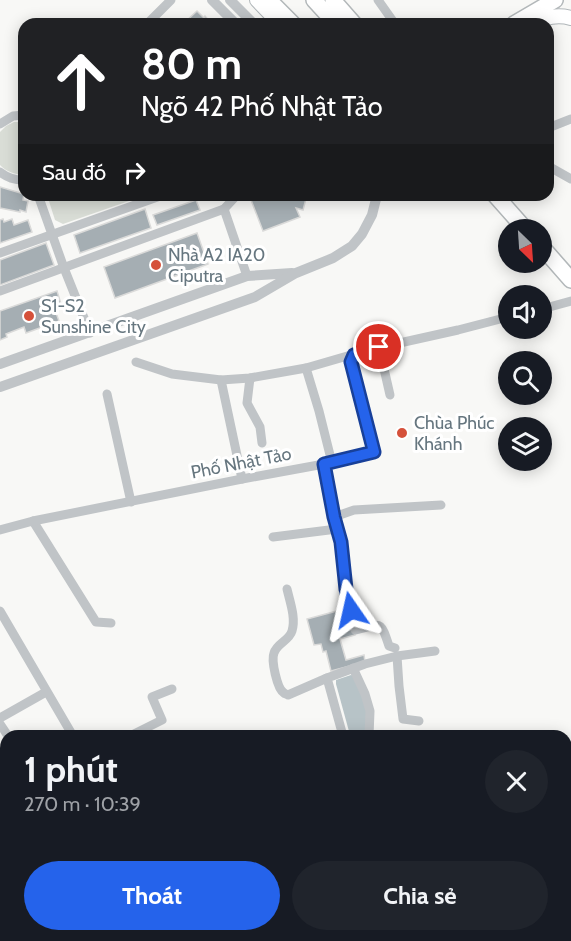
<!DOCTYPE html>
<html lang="vi">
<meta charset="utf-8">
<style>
:root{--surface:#171b24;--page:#20242c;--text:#f1f3f6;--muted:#9ea1a6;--accent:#2563eb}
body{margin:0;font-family:Cabin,sans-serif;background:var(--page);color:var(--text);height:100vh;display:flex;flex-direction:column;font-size:22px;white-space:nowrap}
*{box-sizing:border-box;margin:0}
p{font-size:20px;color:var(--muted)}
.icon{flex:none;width:33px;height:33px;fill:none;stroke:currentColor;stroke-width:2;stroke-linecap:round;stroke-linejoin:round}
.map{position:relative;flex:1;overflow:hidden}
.sheet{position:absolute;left:0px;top:730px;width:572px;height:212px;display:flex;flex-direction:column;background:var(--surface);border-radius:18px 18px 0 0;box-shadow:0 3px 15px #0003}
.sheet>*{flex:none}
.banner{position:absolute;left:18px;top:18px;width:536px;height:183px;border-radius:18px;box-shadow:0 3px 15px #0003;background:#202124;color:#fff;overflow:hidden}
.needle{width:39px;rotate:155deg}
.controls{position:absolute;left:498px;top:219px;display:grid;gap:12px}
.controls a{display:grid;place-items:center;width:54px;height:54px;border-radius:50%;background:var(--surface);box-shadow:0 3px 15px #0003;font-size:30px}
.pin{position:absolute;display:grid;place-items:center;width:51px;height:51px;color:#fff;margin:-26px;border:3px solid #fff;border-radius:50%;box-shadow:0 2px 6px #0007}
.me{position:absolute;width:66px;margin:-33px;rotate:349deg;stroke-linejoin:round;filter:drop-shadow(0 0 4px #0008)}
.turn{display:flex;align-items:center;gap:21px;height:126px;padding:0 24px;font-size:27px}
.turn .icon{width:78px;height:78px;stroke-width:2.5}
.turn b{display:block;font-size:42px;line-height:51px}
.then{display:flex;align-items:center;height:57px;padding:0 24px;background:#0003;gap:12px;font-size:22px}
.round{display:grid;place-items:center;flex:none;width:63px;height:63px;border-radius:32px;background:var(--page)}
.headline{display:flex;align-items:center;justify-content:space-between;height:102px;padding:0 24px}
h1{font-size:36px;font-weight:700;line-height:45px}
.cta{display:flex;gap:12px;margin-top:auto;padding:12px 24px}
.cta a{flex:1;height:69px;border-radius:36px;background:var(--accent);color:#fff;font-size:24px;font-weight:700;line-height:69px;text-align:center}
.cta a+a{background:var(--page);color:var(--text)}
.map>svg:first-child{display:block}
.green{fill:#d9ddd6}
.water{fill:#b7c3c7}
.building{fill:#a5aeb3;stroke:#dadad9;stroke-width:1.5}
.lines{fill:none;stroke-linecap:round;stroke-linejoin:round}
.primary-casing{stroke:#b1b7ba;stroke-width:16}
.trunk-casing{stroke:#b3b8ba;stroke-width:18}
.minor{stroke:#c0c4c7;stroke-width:9}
.tertiary{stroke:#c0c4c7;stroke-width:10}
.primary{stroke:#fff;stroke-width:14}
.trunk{stroke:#fff;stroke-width:15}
.route-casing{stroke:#184099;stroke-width:15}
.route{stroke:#2563eb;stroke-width:10}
.poi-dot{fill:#d5513a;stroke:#fff;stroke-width:2}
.labels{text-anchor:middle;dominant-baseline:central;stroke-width:6;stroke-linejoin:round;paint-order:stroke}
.poi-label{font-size:18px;fill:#66767f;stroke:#fff;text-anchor:start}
.street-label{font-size:18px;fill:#66767f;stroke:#fff}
</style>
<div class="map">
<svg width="571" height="941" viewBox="0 0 571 941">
<rect width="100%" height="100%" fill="#f8f8f6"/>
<g class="green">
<path d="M 14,122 L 24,122 L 24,175 C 14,174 7,172 0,165 L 0,132 L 6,126 Z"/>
<polygon points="47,195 146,195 63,224 55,220"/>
<polygon points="379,936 511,936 511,941 349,941"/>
</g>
<g class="water">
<polygon points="351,675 354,676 367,709 366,733 352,735 350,735 336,684 336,680"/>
<polygon points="571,852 571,939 565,941 557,936 566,936 566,853"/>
</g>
<g class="building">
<polygon points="197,11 204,18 205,16 211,23 213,21 216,24 183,24"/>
<polygon points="0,187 24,194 23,200 28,201 26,212 20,210 20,212 0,208"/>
<polygon points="264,195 307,195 303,210 296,208 300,217 263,231 251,200"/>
<polygon points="196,200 200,210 157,225 153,215"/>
<polygon points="145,209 151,228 80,253 74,235"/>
<polygon points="3,219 4,222 12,219 14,225 28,220 32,232 0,243 0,220"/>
<polygon points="197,233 208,264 115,298 104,267"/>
<polygon points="46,243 54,265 0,285 0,260"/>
<polygon points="57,291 62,307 55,310 59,321 26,333 24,327 6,334 7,337 0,340 0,311"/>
<polygon points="348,608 355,635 340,639 346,660 364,655 365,662 331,671 326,651 323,652 321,644 314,645 307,619"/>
</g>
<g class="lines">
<g class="primary-casing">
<g id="primary">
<polyline points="257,0 280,24"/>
<path d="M 530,24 C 544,17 557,14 571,18"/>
<polyline points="566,777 571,776"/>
<polyline points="566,788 571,787"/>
<polyline points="6,941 17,936"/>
<polyline points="32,941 43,936"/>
</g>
</g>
<g class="trunk-casing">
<g id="trunk">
<polyline points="269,0 293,24"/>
<polyline points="314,0 336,24"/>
<polyline points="333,0 354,24"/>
<polyline points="514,24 555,0"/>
<polyline points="495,195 526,230"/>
<polyline points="542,247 571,280"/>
</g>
</g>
<g class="minor">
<polyline points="378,0 395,24"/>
<polyline points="147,24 171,0"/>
<polyline points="0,124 13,116 24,115"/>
<polyline points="548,128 571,119"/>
<polyline points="548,166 571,179"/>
<path d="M 0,172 C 8,178 14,180 24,180"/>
<polyline points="38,195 64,268 90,333"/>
<polyline points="224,209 247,276"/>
<polyline points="0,253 163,195"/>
<polyline points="0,291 224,209 237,195"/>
<polyline points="542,309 571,301"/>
<polyline points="379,347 390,395"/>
<polyline points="136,362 172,374 221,380 250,378 306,368 368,350 458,330 508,317"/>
<polyline points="306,368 319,411 332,463"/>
<polyline points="250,378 247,403 260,427 262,443"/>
<polyline points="221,380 242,479"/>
<polyline points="107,394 131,502"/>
<path d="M 324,464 L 334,517 L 341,542 L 346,589 L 355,630 C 382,624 380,619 389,646 L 395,648"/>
<polyline points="334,517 354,510 441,505"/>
<polyline points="33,521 96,622 111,623"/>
<polyline points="0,530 33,521 242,479 324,464 373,452 351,366 351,358 354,355"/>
<polyline points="273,537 337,529"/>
<path d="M 287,589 C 290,602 296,618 292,631 C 289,641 277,643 274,653 C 271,660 277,689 284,693 C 285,694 287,694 288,695 L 327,678"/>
<polyline points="0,611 73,736"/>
<polyline points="397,656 399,686 403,719 419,721"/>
<polyline points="353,668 365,694 370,711 369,736"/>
<polyline points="0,718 46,692"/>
<polyline points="0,724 8,736"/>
<polyline points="130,736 162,720 152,697 172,689"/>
<polyline points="343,736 327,678 365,664 397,656 435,651"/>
<polyline points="566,765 571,763"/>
<polyline points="0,787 6,784"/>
<polyline points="0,838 6,835"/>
<polyline points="0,933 6,930"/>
<polyline points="195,936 196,941"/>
</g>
<g class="tertiary">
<polyline points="212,0 236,24"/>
<polyline points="230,0 254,24"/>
<polyline points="0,364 247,276 292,273"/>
<polyline points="0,387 255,297 296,273 333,258 352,246 362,234 372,215 377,195"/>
<polyline points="566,804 571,803"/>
<polyline points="69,941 79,936"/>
</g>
<use href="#primary" class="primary"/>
<use href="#trunk" class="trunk"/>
</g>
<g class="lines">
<g class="route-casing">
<polyline id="route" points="351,610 346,589 341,542 334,517 324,464 374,452 351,362 354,355 379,347"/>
</g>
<use href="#route" class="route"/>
</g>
<g class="poi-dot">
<circle cx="156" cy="265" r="6"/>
<circle cx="29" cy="316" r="6"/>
<circle cx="402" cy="433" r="6"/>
</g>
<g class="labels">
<g class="poi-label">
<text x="168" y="255">Nhà A2 IA20<tspan x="168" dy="21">Ciputra</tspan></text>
<text x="41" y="306">S1-S2<tspan x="41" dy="21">Sunshine City</tspan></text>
<text x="414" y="423">Chùa Phúc<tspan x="414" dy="21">Khánh</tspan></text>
</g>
<g class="street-label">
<text transform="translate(241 463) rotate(-11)">Phố Nhật Tảo</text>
</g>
</g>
</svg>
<div class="controls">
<a><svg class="needle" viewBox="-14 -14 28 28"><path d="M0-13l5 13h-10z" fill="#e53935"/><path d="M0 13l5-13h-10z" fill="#9ea1a6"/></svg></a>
<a><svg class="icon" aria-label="sound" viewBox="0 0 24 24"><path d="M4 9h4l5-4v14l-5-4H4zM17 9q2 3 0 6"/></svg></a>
<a><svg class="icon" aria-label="search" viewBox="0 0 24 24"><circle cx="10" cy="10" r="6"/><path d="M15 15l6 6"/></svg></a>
<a><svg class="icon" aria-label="layers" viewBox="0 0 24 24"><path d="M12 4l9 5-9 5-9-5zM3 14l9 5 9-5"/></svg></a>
</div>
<div class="pin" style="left:379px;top:347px;background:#d93025"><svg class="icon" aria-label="arrive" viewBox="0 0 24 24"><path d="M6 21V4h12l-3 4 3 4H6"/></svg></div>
<svg class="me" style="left:351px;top:610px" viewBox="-20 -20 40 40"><path d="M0-17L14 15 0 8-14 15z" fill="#2563eb" stroke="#fff" stroke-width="4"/></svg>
<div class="banner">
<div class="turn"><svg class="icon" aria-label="ahead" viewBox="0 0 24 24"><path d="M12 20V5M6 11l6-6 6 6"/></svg><div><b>80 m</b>Ngõ 42 Phố Nhật Tảo</div></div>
<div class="then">Sau đó<svg class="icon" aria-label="right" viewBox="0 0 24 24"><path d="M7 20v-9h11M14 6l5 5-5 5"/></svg></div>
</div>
<section class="sheet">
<div class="headline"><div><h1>1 phút</h1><p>270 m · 10:39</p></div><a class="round"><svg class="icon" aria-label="close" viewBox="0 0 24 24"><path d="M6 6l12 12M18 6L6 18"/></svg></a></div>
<div class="cta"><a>Thoát</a><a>Chia sẻ</a></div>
</section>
</div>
